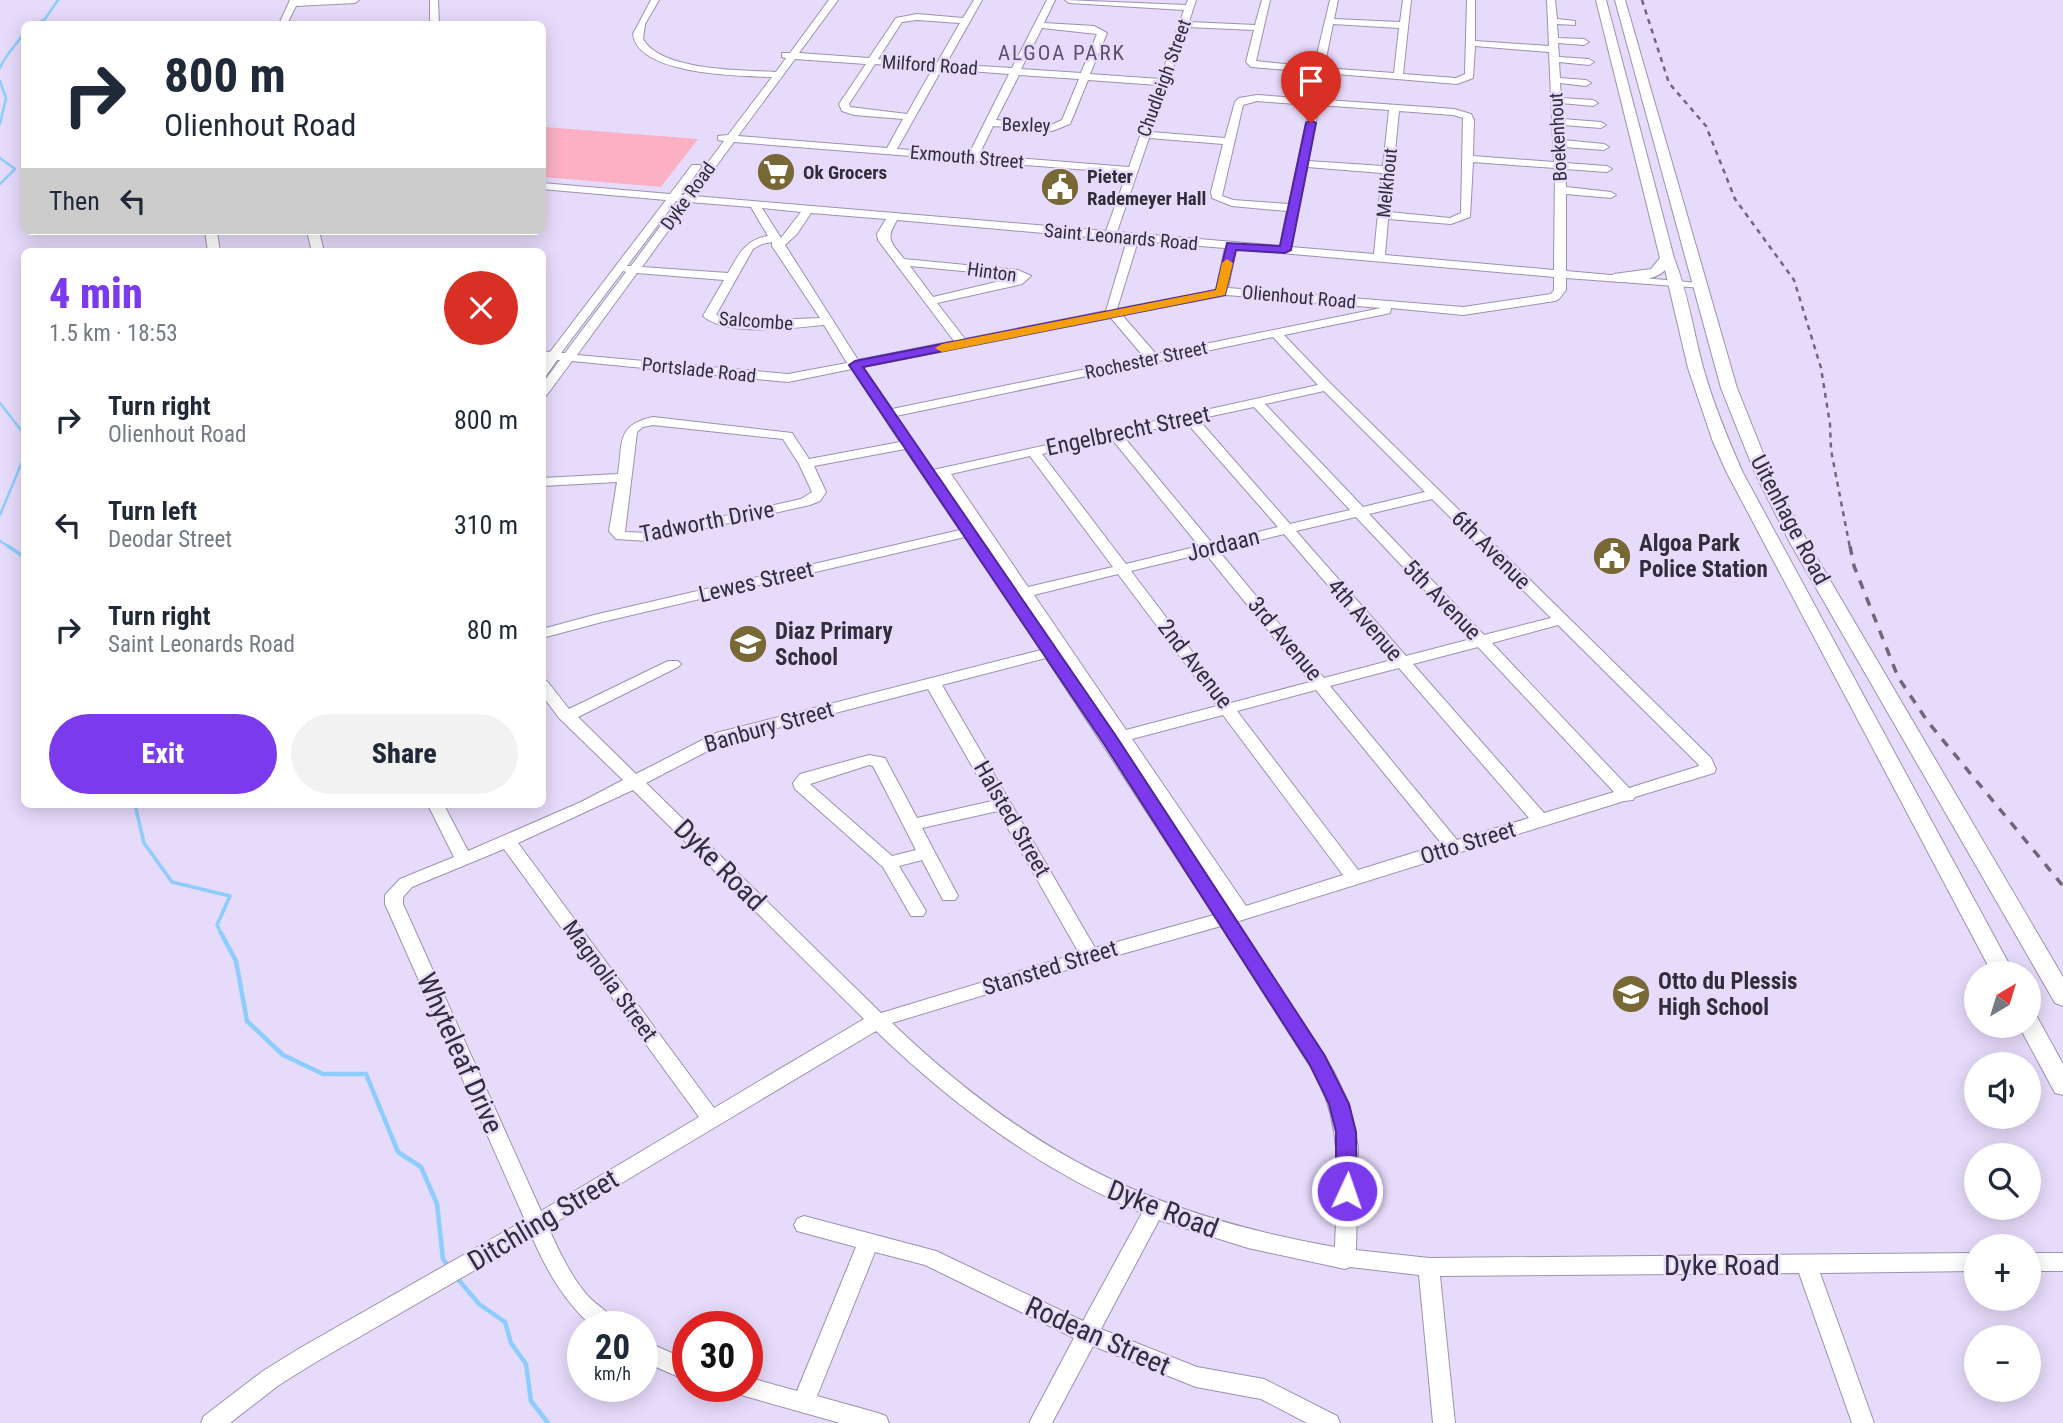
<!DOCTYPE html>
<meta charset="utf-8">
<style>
:root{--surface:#fff;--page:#f2f2f3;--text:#1f2937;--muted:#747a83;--accent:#7c3aed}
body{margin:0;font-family:"Roboto Condensed",sans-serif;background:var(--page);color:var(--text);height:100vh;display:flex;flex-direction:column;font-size:26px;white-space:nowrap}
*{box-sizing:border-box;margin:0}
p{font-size:23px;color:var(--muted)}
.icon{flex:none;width:38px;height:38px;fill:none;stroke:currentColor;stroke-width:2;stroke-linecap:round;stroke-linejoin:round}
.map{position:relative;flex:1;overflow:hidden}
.sheet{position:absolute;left:21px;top:248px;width:525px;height:560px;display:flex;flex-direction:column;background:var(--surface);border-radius:10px;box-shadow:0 4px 18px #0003}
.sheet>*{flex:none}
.hud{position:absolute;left:21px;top:21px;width:525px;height:214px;border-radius:10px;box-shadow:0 4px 18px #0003;background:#fff;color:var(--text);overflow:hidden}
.needle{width:46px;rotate:38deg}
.fabs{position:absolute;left:1964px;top:961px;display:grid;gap:14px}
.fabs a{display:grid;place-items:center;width:77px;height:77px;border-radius:50%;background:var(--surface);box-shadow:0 4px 18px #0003;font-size:35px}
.speed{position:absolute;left:567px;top:1311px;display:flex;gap:14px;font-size:35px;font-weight:700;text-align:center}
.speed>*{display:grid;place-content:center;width:91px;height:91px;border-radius:50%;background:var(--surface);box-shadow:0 4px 18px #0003;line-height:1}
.speed small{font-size:18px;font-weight:400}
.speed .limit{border:10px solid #d22;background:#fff;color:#111}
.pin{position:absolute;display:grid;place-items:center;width:60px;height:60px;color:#fff;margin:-72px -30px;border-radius:50% 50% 50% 0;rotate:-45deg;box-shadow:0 0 7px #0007}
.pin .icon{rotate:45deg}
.me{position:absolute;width:77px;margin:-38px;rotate:3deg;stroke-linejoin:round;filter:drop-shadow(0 0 5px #0008)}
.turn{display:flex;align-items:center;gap:24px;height:147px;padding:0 28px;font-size:32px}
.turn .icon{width:91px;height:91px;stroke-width:2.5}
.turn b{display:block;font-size:49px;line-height:60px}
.then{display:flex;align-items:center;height:66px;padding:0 28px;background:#0003;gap:14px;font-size:26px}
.round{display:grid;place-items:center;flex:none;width:74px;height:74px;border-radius:37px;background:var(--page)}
.headline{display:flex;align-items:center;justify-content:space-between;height:119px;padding:0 28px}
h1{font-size:42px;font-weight:800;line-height:52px;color:var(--accent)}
.button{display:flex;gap:14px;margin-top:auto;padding:14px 28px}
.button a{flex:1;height:80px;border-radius:42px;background:var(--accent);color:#fff;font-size:28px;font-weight:800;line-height:80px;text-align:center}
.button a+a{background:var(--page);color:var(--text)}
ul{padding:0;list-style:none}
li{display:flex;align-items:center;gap:21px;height:105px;padding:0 28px}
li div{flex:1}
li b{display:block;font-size:26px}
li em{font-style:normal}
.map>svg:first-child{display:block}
.green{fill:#fcb0c4}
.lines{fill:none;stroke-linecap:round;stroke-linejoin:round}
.stream-far2{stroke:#8ccdfd;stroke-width:2.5}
.stream-far1{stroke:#8ccdfd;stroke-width:3.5}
.stream{stroke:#8ccdfd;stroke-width:4.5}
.minor-casing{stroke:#9c91af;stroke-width:2}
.major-casing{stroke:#9c91af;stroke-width:2}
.minor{fill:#fff;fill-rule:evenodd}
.major{fill:#fff;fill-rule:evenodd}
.rail-far1{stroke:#6f687b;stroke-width:2.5;stroke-dasharray:5 5;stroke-linecap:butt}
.rail{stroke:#6f687b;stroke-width:3.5;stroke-dasharray:9 9;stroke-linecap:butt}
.route{fill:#7c3aed;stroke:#51269a;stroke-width:2}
.slow{fill:#f59e0b}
.labels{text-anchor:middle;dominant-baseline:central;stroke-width:5;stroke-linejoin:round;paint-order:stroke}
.far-street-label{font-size:19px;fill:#322d3a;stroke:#e7dbfb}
.far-poi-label{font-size:19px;font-weight:bold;fill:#322d3a;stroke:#e7dbfb;text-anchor:start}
.far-quarter-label{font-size:21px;letter-spacing:2px;fill:#5c516c;stroke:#e7dbfb}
.street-label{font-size:23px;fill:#322d3a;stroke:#e7dbfb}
.poi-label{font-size:23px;font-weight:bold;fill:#322d3a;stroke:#e7dbfb;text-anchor:start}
.near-street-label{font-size:28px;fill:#322d3a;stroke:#e7dbfb}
</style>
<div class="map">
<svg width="2063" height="1423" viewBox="0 0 2063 1423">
<rect width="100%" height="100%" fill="#e7dbfb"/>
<polygon class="green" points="545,127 698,139 661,187 543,177 543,130"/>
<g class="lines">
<g class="stream-far2">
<polyline points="36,24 45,19 58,0"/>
<path d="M 0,68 C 6,54 16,46 24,32"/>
<polyline points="0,81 6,98 0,124"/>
<polyline points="0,158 15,169 0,184"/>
<polyline points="0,403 24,434"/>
<polyline points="0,515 24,457"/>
<polyline points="0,541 11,548"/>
</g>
<g class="stream-far1">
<polyline points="8,546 24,557"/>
<polyline points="135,805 144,843 172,882 230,896 217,925 222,935"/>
</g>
<g class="stream">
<polyline points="221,933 236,961 247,1021 283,1055 323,1074 366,1074 398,1152 421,1167 437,1204 443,1259 448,1266"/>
<polyline points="457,1278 479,1304 505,1322 511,1343 526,1364 531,1401 548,1423"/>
</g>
<g class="minor-casing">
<g id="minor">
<polygon points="290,0 359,0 355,3 296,6 287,24 279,24"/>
<polygon points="430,0 438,0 439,24 430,24"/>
<path d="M 651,0 L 659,0 L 645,24 L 643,39 C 661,71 741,70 776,72 L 786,58 L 782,57 L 782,53 L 790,53 L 829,0 L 838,0 L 799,53 L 869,58 L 896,18 L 917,14 L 963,18 L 974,0 L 982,0 L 946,64 L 1012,68 L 1047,0 L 1055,0 L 1044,23 L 1094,26 L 1107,33 L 1090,74 L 1160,79 L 1184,10 L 1069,3 L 1065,0 L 1186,5 L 1188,0 L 1196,0 L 1189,22 L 1255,25 L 1262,0 L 1270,0 L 1256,61 L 1314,67 L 1330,0 L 1338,0 L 1334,19 L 1400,22 L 1403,0 L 1411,0 L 1403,74 L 1456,78 L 1465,74 L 1467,0 L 1475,0 L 1475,41 L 1549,46 L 1547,0 L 1555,0 L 1557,19 L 1575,21 L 1575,25 L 1557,24 L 1558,38 L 1584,39 L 1589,42 L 1584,45 L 1558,43 L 1559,57 L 1589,59 L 1594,62 L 1589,65 L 1559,62 L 1560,78 L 1586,80 L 1591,83 L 1586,86 L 1560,83 L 1561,98 L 1593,100 L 1598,103 L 1593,106 L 1561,103 L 1562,119 L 1601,122 L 1606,125 L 1601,128 L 1563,125 L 1563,140 L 1604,144 L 1609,147 L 1604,150 L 1564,147 L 1565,163 L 1607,166 L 1612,169 L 1607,172 L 1565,169 L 1566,187 L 1611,192 L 1616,195 L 1611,198 L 1566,194 L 1566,271 L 1699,283 L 1703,284 L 1703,288 L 1566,278 L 1566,290 L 1559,299 L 1555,301 L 1463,315 L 1391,308 L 1390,313 L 1386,314 L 1284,335 L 1331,384 L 1711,758 L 1716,769 L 1714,773 L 1635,797 L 1633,800 L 1624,801 L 1236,922 L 1334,1072 L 1349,1104 L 1358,1147 L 1356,1250 L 1429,1258 L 1976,1253 L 1976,1271 L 1820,1273 L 1874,1423 L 1852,1423 L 1799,1273 L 1440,1276 L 1455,1423 L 1433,1423 L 1419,1275 L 1350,1267 L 1345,1269 L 1248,1248 L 1159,1220 L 1101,1329 L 1197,1367 L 1264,1379 L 1337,1416 L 1340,1423 L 1307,1423 L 1261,1399 L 1196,1387 L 1093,1346 L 1052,1423 L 1029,1423 L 1074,1338 L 925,1265 L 875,1252 L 817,1396 L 878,1413 L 886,1416 L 889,1423 L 840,1423 L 734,1393 L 731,1386 L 747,1386 L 747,1377 L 797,1391 L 856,1247 L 797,1231 L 794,1225 L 797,1219 L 804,1216 L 936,1251 L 1083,1321 L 1142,1213 C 1040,1170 955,1107 876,1031 L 548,1227 C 559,1251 570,1275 587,1295 C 597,1306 612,1313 618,1326 L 592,1326 C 564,1301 547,1271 532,1237 L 316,1362 L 279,1385 L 230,1423 L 201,1423 L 204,1416 L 263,1371 L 300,1348 L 525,1220 L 385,904 L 385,895 L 400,879 L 454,857 L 428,805 L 444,805 L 468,851 L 581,802 L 623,780 L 559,718 L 542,695 L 542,679 L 547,681 L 569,709 L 668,661 L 678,661 L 681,664 L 678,667 L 578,717 L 636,774 L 716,733 L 1041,650 L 965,537 L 602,622 L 542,638 L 542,629 L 594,615 L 960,530 L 905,449 L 814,466 L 826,492 L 820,501 L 810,505 L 648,541 L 616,539 L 609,531 L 617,482 L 542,486 L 542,478 L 618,474 C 623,442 616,425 653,417 L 792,433 L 809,459 L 900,442 L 852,369 L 788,382 L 572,361 L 546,396 L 542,397 L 542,384 L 560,360 L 557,360 L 546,376 L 542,377 L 545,359 L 542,359 L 542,351 L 550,352 L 666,200 L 542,189 L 542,183 L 670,194 L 692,165 L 700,165 L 701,167 L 681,195 L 684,195 L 724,141 L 718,140 L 718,136 L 728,135 L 772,77 C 741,76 637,75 633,34 ZM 917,20 L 960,23 L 937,63 L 878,59 L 902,22 ZM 1333,24 L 1399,28 L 1394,73 L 1324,68 ZM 1187,27 L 1254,30 L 1246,62 L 1251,67 L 1457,84 L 1473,78 L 1475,46 L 1549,52 L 1554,162 L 1473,156 L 1474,120 L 1471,114 L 1454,109 L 1257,95 L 1239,98 L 1235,102 L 1225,138 L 1151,132 ZM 1042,28 L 1097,34 L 1081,73 L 1021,69 ZM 795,59 L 866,64 L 839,104 L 842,111 L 854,115 L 903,119 L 887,148 L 738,136 ZM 875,64 L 933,68 L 907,114 L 850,107 L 849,104 ZM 942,69 L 1009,74 L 969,154 L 897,149 ZM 1019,75 L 1079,79 L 1062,120 L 1051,125 L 996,120 ZM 1088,80 L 1158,85 L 1129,167 L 979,155 L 993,126 L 1052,131 L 1070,124 ZM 1257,101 L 1310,105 L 1289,204 L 1233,200 L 1222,196 L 1243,105 ZM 1319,105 L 1389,110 L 1383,166 L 1308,161 ZM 1399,111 L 1453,115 L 1463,118 L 1461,213 L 1450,218 L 1389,212 ZM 1149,138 L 1223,144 L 1211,192 L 1212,198 L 1232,206 L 1287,211 L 1280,246 L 1117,232 ZM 734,142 L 1127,173 L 1106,231 L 694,196 ZM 1473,162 L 1555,168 L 1554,270 L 1385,255 L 1388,219 L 1451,224 L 1470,217 ZM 1307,167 L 1382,173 L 1374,254 L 1291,247 ZM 676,201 L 679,201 L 631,266 L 627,266 ZM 689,202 L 751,207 L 768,236 C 745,240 739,254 728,273 L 642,267 ZM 762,208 L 801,212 L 781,238 ZM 811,213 L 886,219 L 877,234 L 878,240 L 954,341 L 858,360 L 785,245 L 797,234 ZM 897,220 L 1110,239 L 1127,240 L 1106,311 L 965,339 L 937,303 L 1022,284 L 1031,276 L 1018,270 L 904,259 C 891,242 885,240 897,220 ZM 1138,241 L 1225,248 L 1216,290 L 1117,309 ZM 772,242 L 772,246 L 820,318 L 749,321 L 716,315 L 753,249 L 762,244 ZM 1236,249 L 1554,277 L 1554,290 L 1551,294 L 1463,307 L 1228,288 ZM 910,266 L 1016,276 L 1017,277 L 933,297 ZM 623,271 L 626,272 L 565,353 L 561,353 ZM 637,273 L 724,280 L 703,316 C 727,337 793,328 824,325 L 847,363 L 788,374 L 577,355 ZM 1227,295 L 1381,308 L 1156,354 L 1122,315 ZM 1111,318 L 1144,357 L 892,409 L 863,367 ZM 1273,337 L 1318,385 L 933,470 L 896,416 ZM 1324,391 L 1425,492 L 1363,507 L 1265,404 ZM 1254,407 L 1350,510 L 1290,524 L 1198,419 ZM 1186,422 L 1278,527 L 1212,543 L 1123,436 ZM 653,425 L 783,439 L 799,464 L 812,492 L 801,499 L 648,533 L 625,532 L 637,432 L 643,427 ZM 1111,438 L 1199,546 L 1126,564 L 1042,454 ZM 1030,456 L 1113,567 L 1028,587 L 951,474 ZM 938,476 L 939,476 L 974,529 L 973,529 ZM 1432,499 L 1551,618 L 1484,635 L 1369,514 ZM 1356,517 L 1471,639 L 1406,656 L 1296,531 ZM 977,532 L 1016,590 L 976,533 ZM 1284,534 L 1392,660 L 1324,678 L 1218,550 ZM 1205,553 L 1310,682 L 1231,703 L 1131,571 ZM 1118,574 L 1217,706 L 1126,730 L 1034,595 ZM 1558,625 L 1698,764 L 1699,766 L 1629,788 L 1492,643 ZM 1478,647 L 1614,792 L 1544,813 L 1413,664 ZM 1046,658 L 1214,915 L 1095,948 L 942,685 ZM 1399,668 L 1529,818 L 1457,840 L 1330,686 ZM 928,689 L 992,801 L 917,818 L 885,758 L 869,755 L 800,774 L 793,783 L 795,789 L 883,867 L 911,916 L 923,916 L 926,911 L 899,866 L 922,860 L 943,900 L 955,900 L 958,896 L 922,828 L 998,811 L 1079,953 L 881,1013 L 646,783 L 727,741 ZM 1316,690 L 1442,844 L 1358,870 L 1237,711 ZM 1223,715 L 1343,875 L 1246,906 L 1132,739 ZM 869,765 L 873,766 L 916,850 L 892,856 L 810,784 ZM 633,790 L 864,1019 L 714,1108 L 518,843 ZM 1185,843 L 1231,911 L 1229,911 ZM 504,849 L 699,1117 L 541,1211 L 403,904 L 403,897 L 412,887 ZM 1221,926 L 1319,1080 C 1344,1137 1337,1187 1335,1247 C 1151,1215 1028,1153 892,1023 L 1090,963 Z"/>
<polygon points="205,231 217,231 220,252 208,252"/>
<polygon points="307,231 319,231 324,252 312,252"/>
<rect x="2028" y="1253" width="35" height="18"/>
<polygon points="642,1340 688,1360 688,1381 642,1361"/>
</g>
</g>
<g class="major-casing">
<g id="major">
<path d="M 1596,0 L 1606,0 L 1674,258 C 1688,293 1693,330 1703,367 C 1713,403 1728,439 1743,473 L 2014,973 L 1992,973 L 1727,473 L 1713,442 L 1688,368 L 1665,270 C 1656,281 1618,286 1607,278 L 1614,274 L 1651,269 L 1660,258 Z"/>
<polygon points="1615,0 1625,0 1737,388 1771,473 1807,541 2063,977 2063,1006 2055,1003 1789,541 1755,473 1721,388"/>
<polygon points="2028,1012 2036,1015 2063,1064 2063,1095 2055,1093 2019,1026 2028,1026"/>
</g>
</g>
<use href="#minor" class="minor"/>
<use href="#major" class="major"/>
<polyline class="rail-far1" points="1642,0 1669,83 1706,126 1735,199 1794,280 1821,368 1830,424 1831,450 1850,548"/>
<polyline class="rail" points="1850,546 1854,566 1898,677 1928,722 2063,886"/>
</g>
<polygon class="route" points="1311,120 1316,123 1291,250 1285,253 1236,250 1225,295 863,367 1116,736 1325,1056 1349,1104 1356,1132 1357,1191 1354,1197 1347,1199 1339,1197 1336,1191 1336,1132 1329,1104 1310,1065 1104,744 849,365 855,361 1216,290 1227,243 1280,246 1306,123"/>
<polygon class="slow" points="1227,259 1233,263 1225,295 942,352 935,348 942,344 1216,290 1222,263"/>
<defs>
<g id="supermarket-disc" transform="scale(2.0125)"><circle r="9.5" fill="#776836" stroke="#e7dbfb"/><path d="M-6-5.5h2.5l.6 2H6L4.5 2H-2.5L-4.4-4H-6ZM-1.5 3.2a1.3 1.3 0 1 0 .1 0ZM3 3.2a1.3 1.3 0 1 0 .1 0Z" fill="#fff"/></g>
<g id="civic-disc" transform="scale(2.0125)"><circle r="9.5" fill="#776836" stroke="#e7dbfb"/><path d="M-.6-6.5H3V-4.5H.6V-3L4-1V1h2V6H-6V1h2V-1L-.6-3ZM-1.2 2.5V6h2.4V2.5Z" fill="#fff"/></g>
<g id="school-disc" transform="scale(2.0125)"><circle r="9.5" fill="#776836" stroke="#e7dbfb"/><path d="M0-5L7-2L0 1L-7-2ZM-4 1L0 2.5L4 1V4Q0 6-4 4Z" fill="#fff"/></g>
</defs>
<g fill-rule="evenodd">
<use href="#supermarket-disc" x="776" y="172"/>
<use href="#civic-disc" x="1060" y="187"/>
<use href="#civic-disc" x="1612" y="556"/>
<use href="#school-disc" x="748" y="644"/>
<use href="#school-disc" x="1631" y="994"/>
</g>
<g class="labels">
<g class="far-street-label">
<text transform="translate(930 65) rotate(4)">Milford Road</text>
<text transform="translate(1164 78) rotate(-70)">Chudleigh Street</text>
<text transform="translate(1026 125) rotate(2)">Bexley</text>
<text transform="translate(1558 137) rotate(-93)">Boekenhout</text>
<text transform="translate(967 157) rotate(5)">Exmouth Street</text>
<text transform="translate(1387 183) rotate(-84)">Melkhout</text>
<text transform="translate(688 196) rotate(-54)">Dyke Road</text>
<text transform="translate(1121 237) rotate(5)">Saint Leonards Road</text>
<text transform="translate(992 272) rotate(8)">Hinton</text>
<text transform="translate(1299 297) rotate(5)">Olienhout Road</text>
<text transform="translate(756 321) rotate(4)">Salcombe</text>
<text transform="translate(1146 360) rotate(-12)">Rochester Street</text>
<text transform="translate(699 370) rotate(6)">Portslade Road</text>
</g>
<g class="far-poi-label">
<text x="803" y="172">Ok Grocers</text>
<text x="1087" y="176">Pieter<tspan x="1087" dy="22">Rademeyer Hall</tspan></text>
</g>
<g class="far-quarter-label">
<text x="1062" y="53">ALGOA PARK</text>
</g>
<g class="street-label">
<text transform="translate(1128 431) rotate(-12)">Engelbrecht Street</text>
<text transform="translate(1790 520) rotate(62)">Uitenhage Road</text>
<text transform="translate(707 522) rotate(-11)">Tadworth Drive</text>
<text transform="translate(1223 545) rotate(-14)">Jordaan</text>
<text transform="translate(1491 550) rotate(45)">6th Avenue</text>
<text transform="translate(756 582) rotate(-13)">Lewes Street</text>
<text transform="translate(1442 600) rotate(46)">5th Avenue</text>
<text transform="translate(1365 620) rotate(49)">4th Avenue</text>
<text transform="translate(1285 639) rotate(50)">3rd Avenue</text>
<text transform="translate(1195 664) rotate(52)">2nd Avenue</text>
<text transform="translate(769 727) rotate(-16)">Banbury Street</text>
<text transform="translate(1012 819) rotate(60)">Halsted Street</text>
<text transform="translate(1468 843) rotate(-17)">Otto Street</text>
<text transform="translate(1050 968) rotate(-17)">Stansted Street</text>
<text transform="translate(610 981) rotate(54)">Magnolia Street</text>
</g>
<g class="poi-label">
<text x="1639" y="543">Algoa Park<tspan x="1639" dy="26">Police Station</tspan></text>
<text x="775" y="631">Diaz Primary<tspan x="775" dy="26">School</tspan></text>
<text x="1658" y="981">Otto du Plessis<tspan x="1658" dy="26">High School</tspan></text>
</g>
<g class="near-street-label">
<text transform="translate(720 865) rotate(45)">Dyke Road</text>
<text transform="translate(460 1053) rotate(66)">Whyteleaf Drive</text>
<text transform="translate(1163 1209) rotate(21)">Dyke Road</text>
<text transform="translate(543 1220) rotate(-31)">Ditchling Street</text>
<text x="1722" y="1265">Dyke Road</text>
<text transform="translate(1098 1336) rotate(24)">Rodean Street</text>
</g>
</g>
</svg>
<div class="fabs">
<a><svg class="needle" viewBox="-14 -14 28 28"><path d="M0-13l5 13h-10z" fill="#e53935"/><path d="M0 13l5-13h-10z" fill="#747a83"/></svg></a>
<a><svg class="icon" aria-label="sound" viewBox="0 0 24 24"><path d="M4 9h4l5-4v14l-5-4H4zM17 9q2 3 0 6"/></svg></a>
<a><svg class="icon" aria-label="search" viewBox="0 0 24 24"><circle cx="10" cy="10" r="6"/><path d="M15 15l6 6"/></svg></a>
<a>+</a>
<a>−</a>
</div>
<div class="speed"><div>20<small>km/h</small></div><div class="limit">30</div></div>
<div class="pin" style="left:1311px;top:123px;background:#d93025"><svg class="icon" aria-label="arrive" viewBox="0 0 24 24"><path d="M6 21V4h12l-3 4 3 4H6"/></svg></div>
<svg class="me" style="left:1347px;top:1191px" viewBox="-20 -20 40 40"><circle r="17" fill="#7c3aed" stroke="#fff" stroke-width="3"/><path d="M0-11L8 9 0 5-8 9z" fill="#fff"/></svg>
<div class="hud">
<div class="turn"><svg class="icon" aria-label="right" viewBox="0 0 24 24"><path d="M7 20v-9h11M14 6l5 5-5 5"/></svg><div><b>800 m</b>Olienhout Road</div></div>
<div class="then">Then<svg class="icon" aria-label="left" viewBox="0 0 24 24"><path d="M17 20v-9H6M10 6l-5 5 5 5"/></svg></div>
</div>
<section class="sheet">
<div class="headline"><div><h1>4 min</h1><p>1.5 km · 18:53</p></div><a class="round" style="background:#d93025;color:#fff"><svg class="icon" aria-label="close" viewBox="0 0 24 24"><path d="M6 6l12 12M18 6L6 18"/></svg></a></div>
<ul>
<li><svg class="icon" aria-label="right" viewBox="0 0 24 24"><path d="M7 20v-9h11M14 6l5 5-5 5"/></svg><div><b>Turn right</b><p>Olienhout Road</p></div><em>800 m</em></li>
<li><svg class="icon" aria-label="left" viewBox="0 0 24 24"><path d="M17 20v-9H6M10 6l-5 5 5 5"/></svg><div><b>Turn left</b><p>Deodar Street</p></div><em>310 m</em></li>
<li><svg class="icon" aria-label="right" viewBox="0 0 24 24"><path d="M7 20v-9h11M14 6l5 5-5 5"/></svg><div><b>Turn right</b><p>Saint Leonards Road</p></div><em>80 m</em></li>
</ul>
<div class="button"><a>Exit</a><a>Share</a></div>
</section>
</div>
